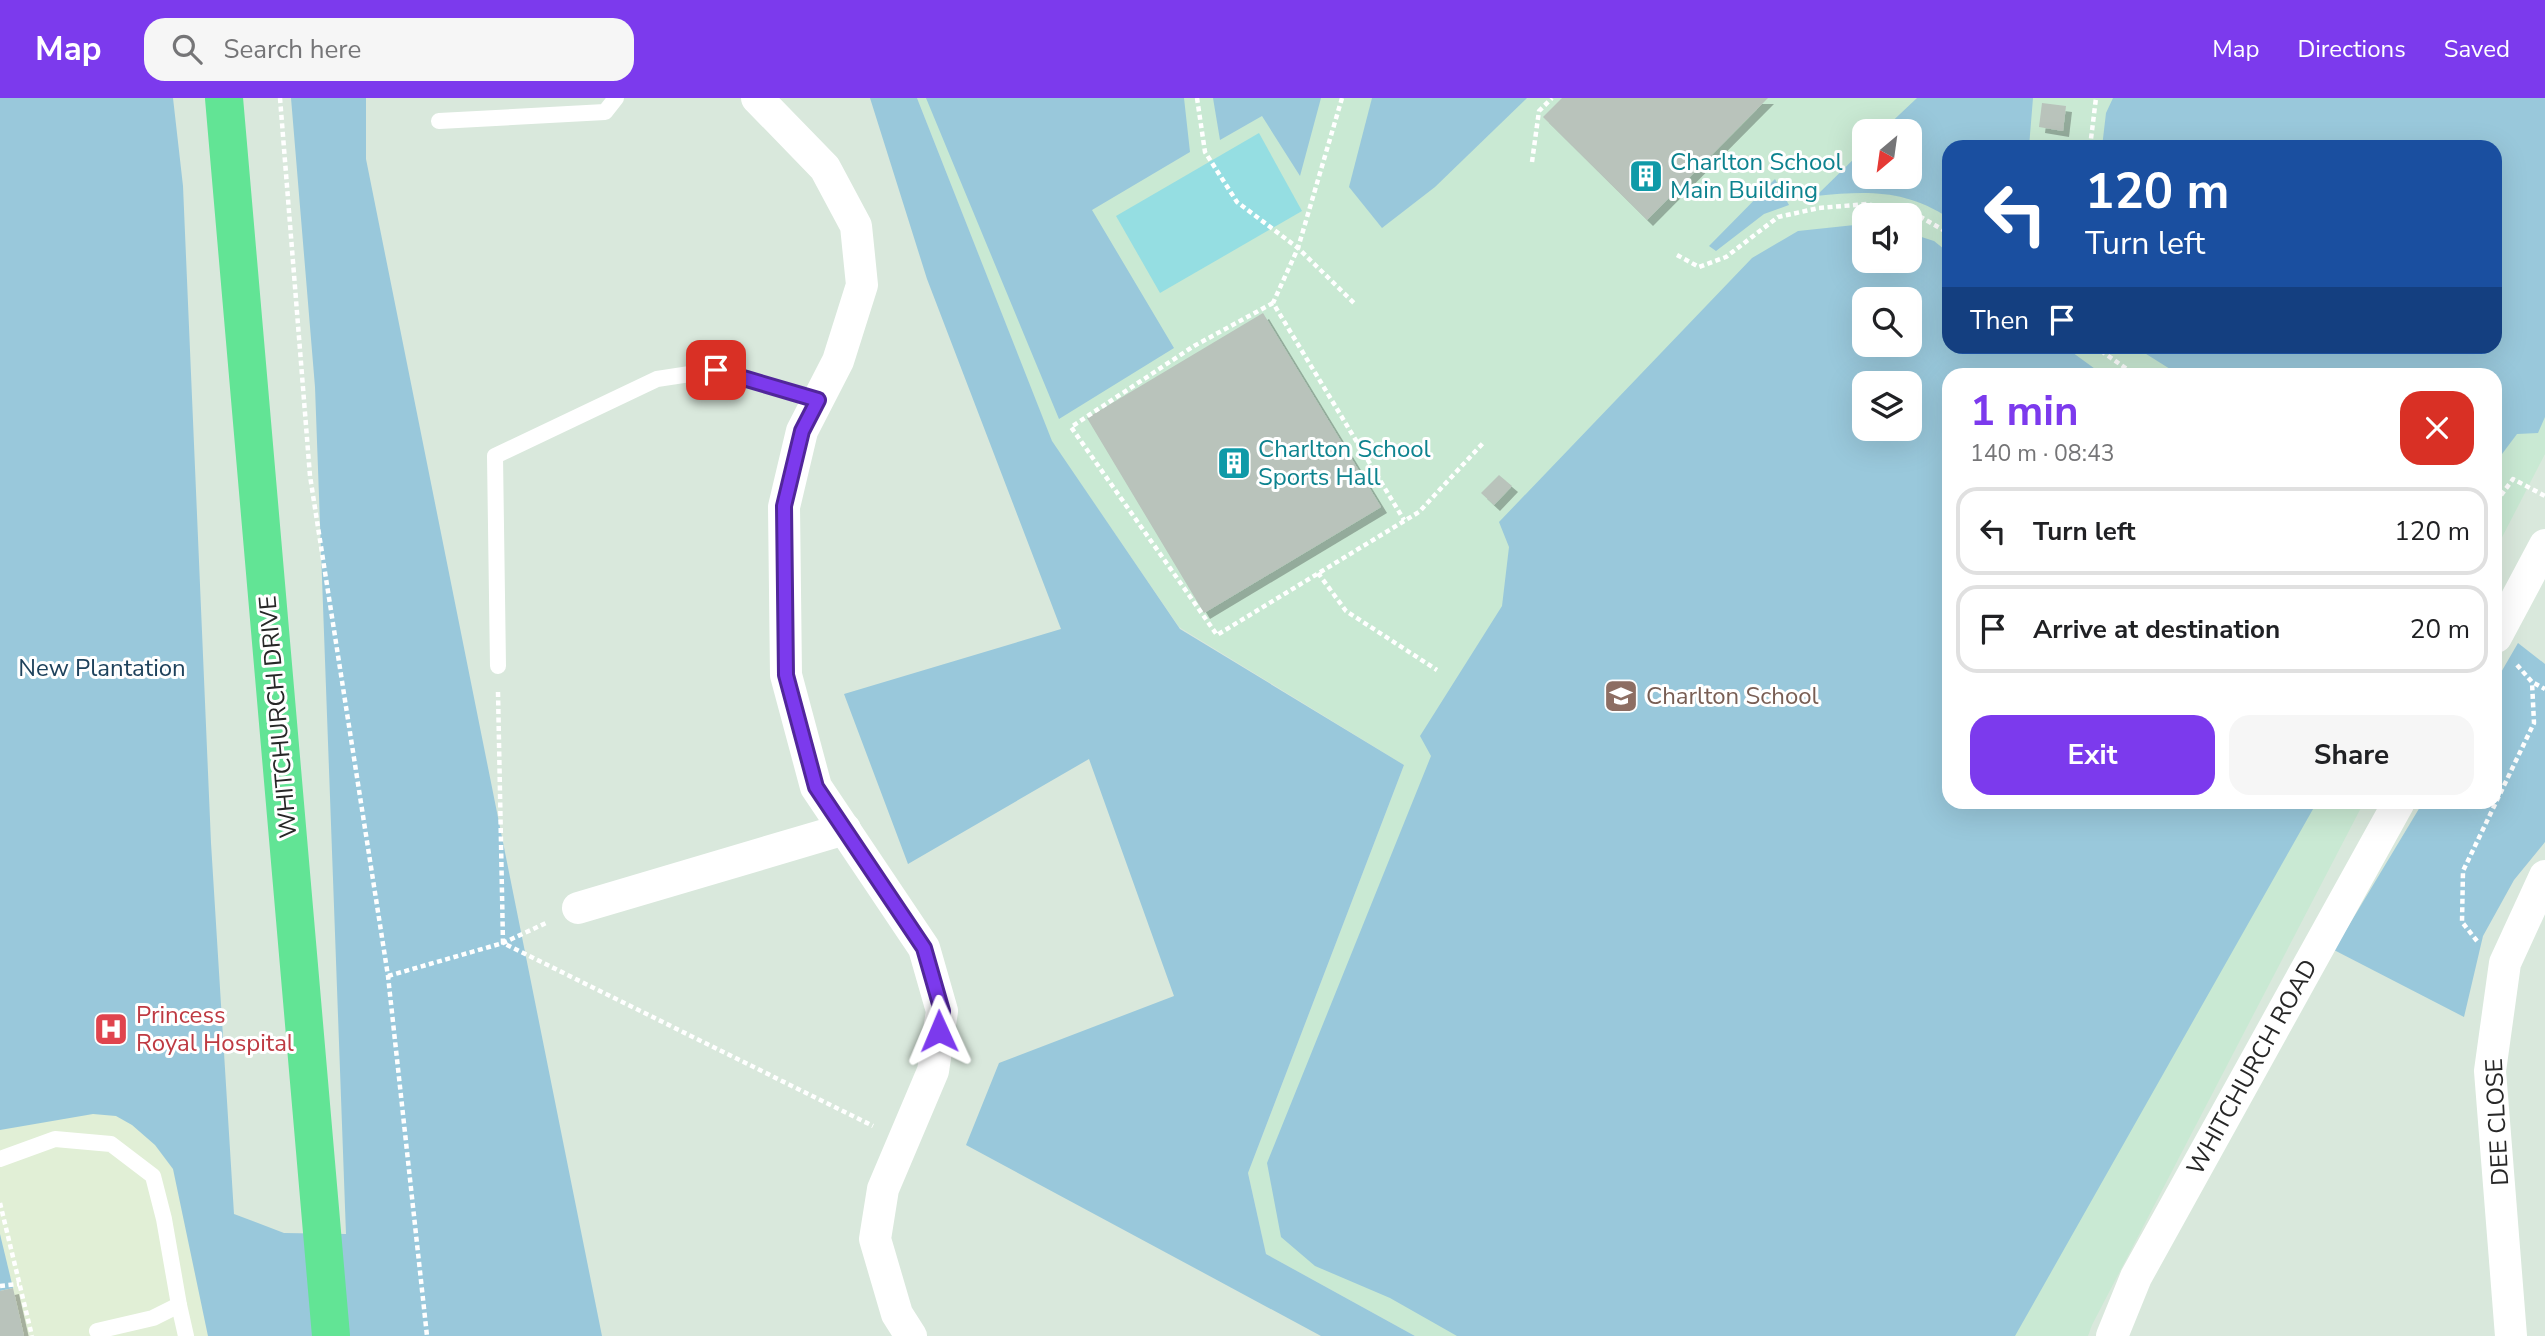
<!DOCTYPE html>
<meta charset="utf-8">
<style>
:root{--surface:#fff;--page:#f6f6f6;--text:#202124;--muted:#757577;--line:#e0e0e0;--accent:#7c3aed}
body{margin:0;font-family:"Nunito Sans",sans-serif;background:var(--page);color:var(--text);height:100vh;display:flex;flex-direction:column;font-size:26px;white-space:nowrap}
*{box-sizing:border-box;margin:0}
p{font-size:23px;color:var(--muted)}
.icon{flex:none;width:38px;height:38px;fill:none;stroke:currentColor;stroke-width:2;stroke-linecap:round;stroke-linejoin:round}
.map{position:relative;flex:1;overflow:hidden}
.details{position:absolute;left:1942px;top:270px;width:560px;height:441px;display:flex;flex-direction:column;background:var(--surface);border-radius:21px;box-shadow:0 7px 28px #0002}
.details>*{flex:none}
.top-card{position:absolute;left:1942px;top:42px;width:560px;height:214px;border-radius:21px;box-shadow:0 7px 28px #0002;background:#1a4fa0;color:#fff;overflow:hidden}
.needle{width:46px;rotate:209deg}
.fabs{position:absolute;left:1852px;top:21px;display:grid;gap:14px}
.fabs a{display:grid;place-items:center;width:70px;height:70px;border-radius:14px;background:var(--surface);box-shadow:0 7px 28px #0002;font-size:35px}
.pin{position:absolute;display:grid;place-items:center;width:60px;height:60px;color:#fff;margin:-30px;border-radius:14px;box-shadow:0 4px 10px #0006}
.me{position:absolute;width:77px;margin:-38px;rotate:359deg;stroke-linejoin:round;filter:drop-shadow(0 0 5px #0008)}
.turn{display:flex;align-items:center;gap:24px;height:147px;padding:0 28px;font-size:32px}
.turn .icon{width:91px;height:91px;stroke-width:2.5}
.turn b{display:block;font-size:49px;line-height:60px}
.then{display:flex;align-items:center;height:66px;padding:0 28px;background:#0003;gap:14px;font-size:26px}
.round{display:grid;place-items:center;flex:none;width:74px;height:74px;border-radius:21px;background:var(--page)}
.head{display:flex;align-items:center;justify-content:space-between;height:119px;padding:0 28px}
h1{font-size:42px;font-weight:700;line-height:52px;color:var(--accent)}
.button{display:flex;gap:14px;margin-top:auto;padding:14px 28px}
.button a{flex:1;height:80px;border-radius:21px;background:var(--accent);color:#fff;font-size:28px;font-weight:700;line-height:80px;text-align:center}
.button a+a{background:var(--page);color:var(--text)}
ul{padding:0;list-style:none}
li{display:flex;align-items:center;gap:21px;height:88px;margin:0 14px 10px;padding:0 14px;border:4px solid var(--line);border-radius:21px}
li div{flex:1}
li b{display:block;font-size:26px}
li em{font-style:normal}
header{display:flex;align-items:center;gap:42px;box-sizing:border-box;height:98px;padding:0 35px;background:var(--accent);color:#fff}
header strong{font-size:33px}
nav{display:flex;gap:38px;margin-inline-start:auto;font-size:24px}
.search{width:490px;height:63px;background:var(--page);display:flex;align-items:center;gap:18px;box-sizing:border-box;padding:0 24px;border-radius:21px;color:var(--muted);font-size:26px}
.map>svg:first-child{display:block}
.education{fill:#c9e9d3;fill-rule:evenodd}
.medical{fill:#e1efd6}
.green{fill:#99c8db;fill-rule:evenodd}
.pitch{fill:#95dee2}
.building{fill:#b9c3bb;filter:url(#shadow)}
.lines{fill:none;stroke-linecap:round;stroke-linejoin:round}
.path{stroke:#fff;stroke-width:4.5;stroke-dasharray:5 3.5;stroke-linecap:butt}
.service{stroke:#fff;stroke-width:16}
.minor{stroke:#fff;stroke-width:32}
.primary{stroke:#62e495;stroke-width:38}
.route-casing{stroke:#51269a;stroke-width:18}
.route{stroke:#7c3aed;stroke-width:12}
.labels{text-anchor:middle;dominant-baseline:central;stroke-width:6;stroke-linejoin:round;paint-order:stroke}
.culture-label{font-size:24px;fill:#0d838f;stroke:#fff;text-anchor:start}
.park-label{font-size:24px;fill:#1e425c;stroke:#fff}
.education-label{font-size:24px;fill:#785e54;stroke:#fff;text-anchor:start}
.street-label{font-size:24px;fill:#272727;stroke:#fff}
.health-label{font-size:24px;fill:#be3a42;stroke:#fff;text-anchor:start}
</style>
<header>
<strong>Map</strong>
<div class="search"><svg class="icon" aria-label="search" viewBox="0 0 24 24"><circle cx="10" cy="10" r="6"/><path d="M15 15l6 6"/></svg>Search here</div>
<nav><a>Map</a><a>Directions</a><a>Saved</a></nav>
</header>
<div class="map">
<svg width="2545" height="1238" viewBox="0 0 2545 1238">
<defs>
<filter id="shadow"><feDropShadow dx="6" dy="6" stdDeviation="0" flood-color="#0004"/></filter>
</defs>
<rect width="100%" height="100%" fill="#d9e8dc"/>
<path class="education" d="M 917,0 L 2545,0 L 2545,356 L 2496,451 L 2496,276 L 1950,276 L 1950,704 L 2364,704 L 2092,1227 L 2088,1238 L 1415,1238 L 1266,1156 L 1248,1075 L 1404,667 L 1179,529 L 1052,344 ZM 1864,33 L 1909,33 L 1909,79 L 1864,79 ZM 1950,49 L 2496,49 L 2496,248 L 1950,248 ZM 1864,117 L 1909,117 L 1909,163 L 1864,163 ZM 1864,201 L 1909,201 L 1909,247 L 1864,247 ZM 1864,285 L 1909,285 L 1909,331 L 1864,331 Z"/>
<polygon class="medical" points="0,631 211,745 202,1209 208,1238 0,1238"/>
<g class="green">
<polygon points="0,0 173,0 183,88 211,745 234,1116 284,1135 346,1136 315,289 291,0 366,0 366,61 602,1238 208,1238 173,1071 155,1047 132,1027 116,1018 93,1016 0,1032"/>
<polygon points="870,0 917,0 1052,343 1180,531 1404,667 1248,1075 1266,1156 1415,1238 1321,1238 966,1047 999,965 1174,898 1089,661 908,766 844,596 1061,531 927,181"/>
<polygon points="926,0 1184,0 1190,54 1092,112 1174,250 1059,321"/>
<polygon points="1213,0 1321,0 1300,78 1262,18 1220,42"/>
<polygon points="1372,0 1527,0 1435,89 1382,130 1349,89"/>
<path d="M 1917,0 L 2033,0 L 2029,49 L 1950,49 L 1949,120 C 1904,91 1867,93 1816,98 L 1864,51 L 1864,79 L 1909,79 L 1909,33 L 1882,33 Z"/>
<polygon points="2113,0 2545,0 2545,319 2538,335 2517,336 2496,364 2496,276 2178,276 2135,249 2496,248 2496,49 2102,49 2106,15"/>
<polygon points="1775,81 1789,107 1764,116 1716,153 1709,148"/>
<path d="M 1864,126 L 1864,163 L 1909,163 L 1909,135 L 1934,143 L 1949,155 L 1950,248 L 2065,249 L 2102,276 L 1950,276 L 1950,704 L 2317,704 L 2015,1238 L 1457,1238 L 1390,1200 L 1315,1168 L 1281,1139 L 1267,1065 L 1431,658 L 1420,638 L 1502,508 L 1509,449 L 1499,424 L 1752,160 L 1798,133 ZM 1864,201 L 1909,201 L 1909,247 L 1864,247 ZM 1864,285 L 1909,285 L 1909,331 L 1864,331 Z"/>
<polygon points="2518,545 2545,566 2545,744 2514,782 2483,838 2464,919 2334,852 2423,704 2496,704 2496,583"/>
<polygon points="0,1136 13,1190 0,1193"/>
</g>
<polygon class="pitch" points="1259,35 1302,113 1160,195 1116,118"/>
<g class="building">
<polygon points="1562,0 1768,0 1647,122 1543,19"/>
<polygon points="2042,5 2066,8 2063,33 2039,29"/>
<polygon points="1263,215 1381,409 1204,515 1087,320"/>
<polygon points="1499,377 1512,388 1494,407 1481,395"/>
<polygon points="13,1190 24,1238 0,1238 0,1193"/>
</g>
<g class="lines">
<g class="path">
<polyline points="280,0 310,378 388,878 427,1238"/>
<polyline points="1197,0 1205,54 1237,104 1298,150 1273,205 1404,422"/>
<polyline points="1342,0 1298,150 1356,207"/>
<polyline points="2090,49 2096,0"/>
<polyline points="1532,64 1539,13 1552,0"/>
<polyline points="1677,157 1699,169 1726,159 1778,119 1819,110 1867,106 1919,118 1950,136"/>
<polyline points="1273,205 1194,248 1071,329 1217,537 1419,414 1484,344"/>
<polyline points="2094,248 2134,276"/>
<polyline points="2496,404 2513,381 2545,398"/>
<polyline points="1318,475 1346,513 1437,572"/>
<polyline points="2517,567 2532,584 2545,591"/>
<polyline points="498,594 503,845 873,1028"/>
<polyline points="2477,843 2462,824 2463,773 2534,625 2532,584"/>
<polyline points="388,878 503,845 546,825"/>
<polyline points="0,1105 32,1238"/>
<polyline points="0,1188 19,1186"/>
</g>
<g class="service">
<polyline points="439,23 605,14 616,0"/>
<polyline points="498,568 495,358 657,281 716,272 818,302"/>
<polyline points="0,1061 55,1041 111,1046 153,1078 164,1121 179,1207 153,1220 97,1233"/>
<polyline points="179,1207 186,1238"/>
</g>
<g class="minor">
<polyline points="757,0 825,70 856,128 862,187 838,263 802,333 784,409 786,577 816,689 924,850 942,913 933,973 883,1091 875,1141 897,1216 911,1238"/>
<polyline points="2496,539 2545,447"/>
<polyline points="578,810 845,731"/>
<polyline points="2112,1238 2136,1179 2399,704"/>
<polyline points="2511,1238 2490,973 2505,865 2545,778"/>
</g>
<polyline class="primary" points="224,0 331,1238"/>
</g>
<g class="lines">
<g class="route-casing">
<polyline id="route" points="716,272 818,302 802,333 784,408 786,577 816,689 924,850 942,913 939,933"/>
</g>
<use href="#route" class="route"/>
</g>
<defs>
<g id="building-square" transform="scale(1.75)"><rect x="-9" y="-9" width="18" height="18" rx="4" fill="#0f9aa8" stroke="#fff"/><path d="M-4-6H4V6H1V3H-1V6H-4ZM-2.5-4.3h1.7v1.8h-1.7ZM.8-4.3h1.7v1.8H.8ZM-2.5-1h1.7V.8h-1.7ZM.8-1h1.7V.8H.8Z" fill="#fff"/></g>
<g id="school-square" transform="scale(1.75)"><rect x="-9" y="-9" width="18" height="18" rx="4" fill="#8d6e63" stroke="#fff"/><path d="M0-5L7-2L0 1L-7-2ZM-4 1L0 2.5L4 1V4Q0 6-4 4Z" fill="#fff"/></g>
<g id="hospital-square" transform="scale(1.75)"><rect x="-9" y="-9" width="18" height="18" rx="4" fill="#e0444e" stroke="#fff"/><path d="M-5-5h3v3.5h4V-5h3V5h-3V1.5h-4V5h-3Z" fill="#fff"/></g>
</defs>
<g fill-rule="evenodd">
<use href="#building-square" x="1646" y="78"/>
<use href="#building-square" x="1234" y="365"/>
<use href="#school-square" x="1621" y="598"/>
<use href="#hospital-square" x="111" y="931"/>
</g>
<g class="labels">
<g class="culture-label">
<text x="1670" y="64">Charlton School<tspan x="1670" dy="28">Main Building</tspan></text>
<text x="1258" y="351">Charlton School<tspan x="1258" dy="28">Sports Hall</tspan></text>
</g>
<g class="park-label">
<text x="102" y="570">New Plantation</text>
</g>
<g class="education-label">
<text x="1646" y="598">Charlton School</text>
</g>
<g class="street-label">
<text transform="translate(278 619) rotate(-95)">WHITCHURCH DRIVE</text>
<text transform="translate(2252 969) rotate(-61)">WHITCHURCH ROAD</text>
<text transform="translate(2497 1024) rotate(-93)">DEE CLOSE</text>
</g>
<g class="health-label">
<text x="136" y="917">Princess<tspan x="136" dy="28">Royal Hospital</tspan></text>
</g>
</g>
</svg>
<div class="fabs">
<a><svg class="needle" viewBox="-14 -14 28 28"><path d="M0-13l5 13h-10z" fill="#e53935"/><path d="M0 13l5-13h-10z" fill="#757577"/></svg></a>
<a><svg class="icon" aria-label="sound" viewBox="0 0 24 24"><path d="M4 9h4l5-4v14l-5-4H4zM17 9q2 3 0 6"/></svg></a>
<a><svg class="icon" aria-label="search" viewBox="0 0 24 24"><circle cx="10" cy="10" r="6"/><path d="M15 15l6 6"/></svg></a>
<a><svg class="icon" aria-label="layers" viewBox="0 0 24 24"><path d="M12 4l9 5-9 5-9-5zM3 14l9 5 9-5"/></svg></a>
</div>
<div class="pin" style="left:716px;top:272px;background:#d93025"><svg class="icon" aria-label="arrive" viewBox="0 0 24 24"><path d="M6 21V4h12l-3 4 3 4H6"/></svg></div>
<svg class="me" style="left:939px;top:933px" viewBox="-20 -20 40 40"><path d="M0-17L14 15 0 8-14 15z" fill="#7c3aed" stroke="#fff" stroke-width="4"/></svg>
<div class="top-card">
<div class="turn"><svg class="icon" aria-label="left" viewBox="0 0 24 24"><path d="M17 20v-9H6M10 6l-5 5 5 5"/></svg><div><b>120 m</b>Turn left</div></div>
<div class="then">Then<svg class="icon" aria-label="arrive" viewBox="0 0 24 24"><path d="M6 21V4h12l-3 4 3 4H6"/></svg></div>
</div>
<section class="details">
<div class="head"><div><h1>1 min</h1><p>140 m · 08:43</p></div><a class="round" style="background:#d93025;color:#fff"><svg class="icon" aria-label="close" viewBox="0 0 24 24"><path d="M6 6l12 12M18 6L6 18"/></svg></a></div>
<ul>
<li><svg class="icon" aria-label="left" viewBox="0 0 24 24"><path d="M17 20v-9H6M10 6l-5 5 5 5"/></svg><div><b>Turn left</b></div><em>120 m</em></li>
<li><svg class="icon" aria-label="arrive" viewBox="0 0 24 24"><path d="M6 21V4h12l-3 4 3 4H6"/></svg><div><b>Arrive at destination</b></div><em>20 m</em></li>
</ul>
<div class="button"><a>Exit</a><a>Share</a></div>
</section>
</div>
